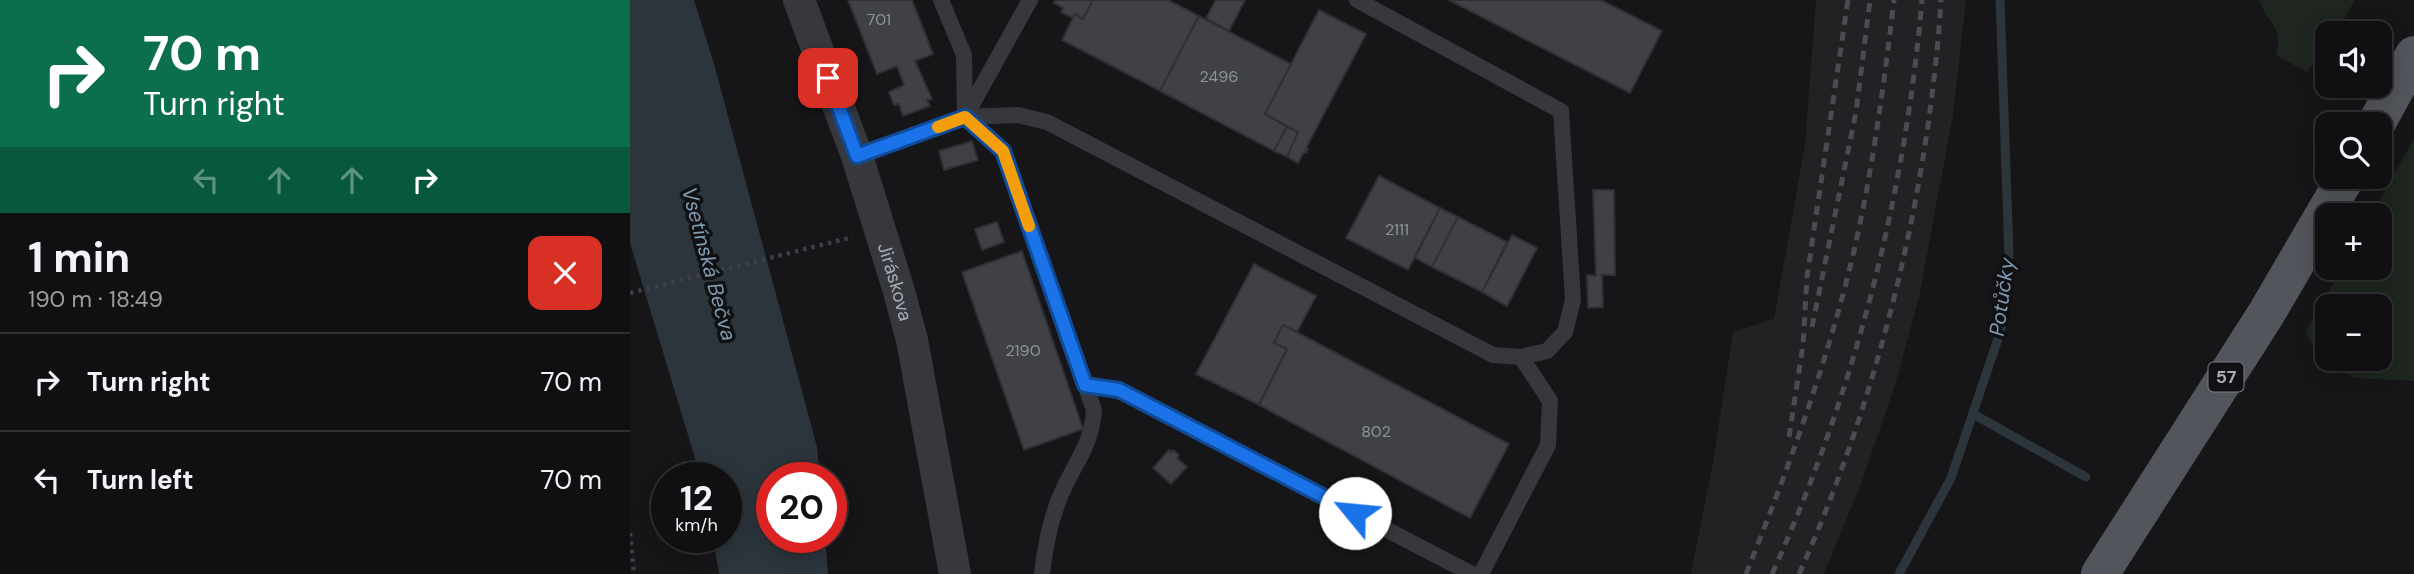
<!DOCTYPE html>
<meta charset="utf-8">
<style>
:root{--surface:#101012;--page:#19191b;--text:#f1f3f6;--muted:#9c9d9f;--line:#303032}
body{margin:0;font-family:"DM Sans",sans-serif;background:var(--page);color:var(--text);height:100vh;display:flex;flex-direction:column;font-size:26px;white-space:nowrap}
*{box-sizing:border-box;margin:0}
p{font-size:23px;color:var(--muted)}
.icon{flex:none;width:38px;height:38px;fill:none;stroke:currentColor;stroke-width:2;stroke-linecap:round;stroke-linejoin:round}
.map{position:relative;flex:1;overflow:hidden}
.panel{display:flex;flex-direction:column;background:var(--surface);width:630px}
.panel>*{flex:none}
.top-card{background:#0b6e4f;color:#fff;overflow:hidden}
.tools{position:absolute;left:1685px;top:21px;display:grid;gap:14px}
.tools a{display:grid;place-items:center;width:77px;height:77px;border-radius:14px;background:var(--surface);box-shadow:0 4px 18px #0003,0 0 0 2px var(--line);font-size:35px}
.speed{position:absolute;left:21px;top:462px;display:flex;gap:14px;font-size:35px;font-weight:700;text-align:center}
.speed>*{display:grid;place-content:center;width:91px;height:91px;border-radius:50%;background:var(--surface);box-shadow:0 4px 18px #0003,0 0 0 2px var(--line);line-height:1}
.speed small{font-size:18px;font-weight:400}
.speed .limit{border:10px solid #d22;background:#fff;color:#111}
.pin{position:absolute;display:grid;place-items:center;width:60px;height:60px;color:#fff;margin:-30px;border-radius:14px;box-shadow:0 4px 10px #0006}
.me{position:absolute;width:77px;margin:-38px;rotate:298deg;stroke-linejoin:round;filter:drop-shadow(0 0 5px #0008)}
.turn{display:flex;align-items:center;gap:24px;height:147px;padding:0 28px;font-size:32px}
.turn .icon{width:91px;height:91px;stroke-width:2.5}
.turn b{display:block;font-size:49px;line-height:60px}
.lanes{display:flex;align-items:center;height:66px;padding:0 28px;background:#0003;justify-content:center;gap:35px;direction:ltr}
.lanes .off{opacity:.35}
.round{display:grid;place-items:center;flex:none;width:74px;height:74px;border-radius:14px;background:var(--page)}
.headline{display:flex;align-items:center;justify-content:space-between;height:119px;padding:0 28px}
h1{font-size:42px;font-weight:700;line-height:52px}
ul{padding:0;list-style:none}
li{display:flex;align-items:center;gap:21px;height:98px;padding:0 28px;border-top:2px solid var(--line)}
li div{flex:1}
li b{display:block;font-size:26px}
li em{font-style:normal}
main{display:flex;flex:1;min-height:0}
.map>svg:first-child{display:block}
.built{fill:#222225}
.green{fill:#1e261f;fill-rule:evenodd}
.water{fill:#2c353c}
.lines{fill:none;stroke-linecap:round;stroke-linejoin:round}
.stream{stroke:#2c353c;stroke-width:9}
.building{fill:#404145;stroke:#303034;stroke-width:2}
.path{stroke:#3d3f44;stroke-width:4.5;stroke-dasharray:3.5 5;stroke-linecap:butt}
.lane{stroke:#37383d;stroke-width:16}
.street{stroke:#37383d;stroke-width:32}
.primary{stroke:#53555c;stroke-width:38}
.rail{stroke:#4a4c52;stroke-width:5;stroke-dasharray:9 7;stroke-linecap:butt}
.route-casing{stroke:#114b97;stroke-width:18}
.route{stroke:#1a73e8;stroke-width:12}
.slow{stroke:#f59e0b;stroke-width:12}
.labels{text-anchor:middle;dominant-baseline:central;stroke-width:7;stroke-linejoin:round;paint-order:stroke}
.number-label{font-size:16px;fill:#8e929b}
.shield{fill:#111113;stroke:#7b7e86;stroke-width:2}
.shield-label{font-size:18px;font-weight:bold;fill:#a8adb8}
.street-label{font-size:19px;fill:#a8adb8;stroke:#111113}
.water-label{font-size:21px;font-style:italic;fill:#7f9bb3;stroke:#111113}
</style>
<main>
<section class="panel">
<div class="top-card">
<div class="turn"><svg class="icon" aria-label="right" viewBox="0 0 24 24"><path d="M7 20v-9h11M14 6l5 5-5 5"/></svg><div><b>70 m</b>Turn right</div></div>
<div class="lanes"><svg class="icon off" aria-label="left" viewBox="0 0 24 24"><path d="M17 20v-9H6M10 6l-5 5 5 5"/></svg><svg class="icon off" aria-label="ahead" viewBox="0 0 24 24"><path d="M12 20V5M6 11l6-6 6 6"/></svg><svg class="icon off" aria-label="ahead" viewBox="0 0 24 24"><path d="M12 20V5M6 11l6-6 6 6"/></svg><svg class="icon" aria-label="right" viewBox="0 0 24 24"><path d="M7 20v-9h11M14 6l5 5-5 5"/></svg></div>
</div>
<div class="headline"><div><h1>1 min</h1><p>190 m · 18:49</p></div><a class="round" style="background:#d93025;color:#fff"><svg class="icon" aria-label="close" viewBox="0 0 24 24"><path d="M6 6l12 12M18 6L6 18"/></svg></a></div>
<ul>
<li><svg class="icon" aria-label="right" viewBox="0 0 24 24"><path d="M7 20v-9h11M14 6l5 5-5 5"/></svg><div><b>Turn right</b></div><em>70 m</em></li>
<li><svg class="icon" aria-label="left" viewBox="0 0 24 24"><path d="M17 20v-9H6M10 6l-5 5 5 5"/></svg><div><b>Turn left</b></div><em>70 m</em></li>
</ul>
</section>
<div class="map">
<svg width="1784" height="574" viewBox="0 0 1784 574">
<rect width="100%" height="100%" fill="#161618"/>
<polygon class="built" points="1186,0 1336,0 1323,115 1289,297 1266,382 1232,481 1194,574 1061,574 1083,463 1103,332 1144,319 1175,145"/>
<g class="green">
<path d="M 1629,0 L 1725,0 L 1706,33 L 1698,33 L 1697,45 L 1677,72 L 1646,55 C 1654,25 1638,25 1629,0 Z"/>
<path d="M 1784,139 L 1784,381 L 1724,378 L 1687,356 L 1676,331 L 1712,268 L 1750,268 L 1750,215 L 1741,215 ZM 1698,306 L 1750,306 L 1750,359 L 1698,359 Z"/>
</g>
<polygon class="water" points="0,0 64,0 84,64 187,447 190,478 142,478 142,537 195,537 198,574 89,574 83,537 96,537 96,478 71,478 0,243"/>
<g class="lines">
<g class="stream">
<polyline points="1343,414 1456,477"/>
<polyline points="1269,574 1321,478 1371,330 1379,255 1370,0"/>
</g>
</g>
<g class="building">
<polygon points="218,0 282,0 303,54 285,61 302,99 297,100 300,106 273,116 269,104 264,105 259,92 274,85 267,66 247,74"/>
<polygon points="425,0 463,0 453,19 445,14 443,18 431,12 433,8 424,3"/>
<polygon points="463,0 538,0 569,16 530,91 432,40 445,14 453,19"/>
<polygon points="586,0 615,0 599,31 576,18"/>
<polygon points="819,0 971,0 1032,31 1000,93"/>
<polygon points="689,10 736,34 676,148 678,149 676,153 674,152 668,163 656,156 668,132 635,114"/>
<polygon points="569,16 661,64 635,114 657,127 644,151 530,91"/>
<polygon points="657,127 668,132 657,157 644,151"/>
<polygon points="342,141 348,160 314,170 309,151"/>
<polygon points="749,176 810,208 778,270 716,238"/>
<polygon points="963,190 984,190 985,275 972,275 973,307 958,308 957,275 966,276"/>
<polygon points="810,208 828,217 802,267 785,258"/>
<polygon points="828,217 877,242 852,292 802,267"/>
<polygon points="367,222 374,242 352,250 345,229"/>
<polygon points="882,235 907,248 877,306 852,292"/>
<polygon points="392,251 453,429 394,450 332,272"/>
<polygon points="624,264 686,296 667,332 653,325 644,343 657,349 629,405 566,374"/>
<polygon points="653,325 879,444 840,518 629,405 657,349 644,343"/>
<polygon points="539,450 541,452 543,450 549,455 547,458 557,467 541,484 523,468"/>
</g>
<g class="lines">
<g class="path">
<polyline points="0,293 223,237"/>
<polyline points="0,533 4,574"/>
</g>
<g class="lane">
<path d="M 311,0 L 334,55 L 335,117 L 373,151 L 464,410 C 462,444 446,461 433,490 C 421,516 415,546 412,574"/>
<polyline points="336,115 400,0"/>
<polyline points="227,156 335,117 388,115 417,122 863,355 891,357 917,351 935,332 943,300 931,111 727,0"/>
<polyline points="455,385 489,390 842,574"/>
<polyline points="851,574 918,445 920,401 891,357"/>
</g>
<path class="street" id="s1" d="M 169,0 L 227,156 L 268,288 L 282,340 L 325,574"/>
<g class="primary">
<polyline points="1746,124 1784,55"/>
<polyline points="1470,574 1636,314 1716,177"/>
</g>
<g class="rail">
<polyline points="1182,327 1226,112 1240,0"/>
<polyline points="1159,437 1173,345 1177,277 1218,0"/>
<path d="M 1116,574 C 1152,484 1187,391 1212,298 C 1239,200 1252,100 1264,0"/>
<path d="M 1142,574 C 1224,393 1275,198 1292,0"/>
<path d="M 1169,574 C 1248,399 1299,192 1311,0"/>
</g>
</g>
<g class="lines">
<g class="route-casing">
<polyline id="route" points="198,78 227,156 335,117 373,151 455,385 489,390 725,513"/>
</g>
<use href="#route" class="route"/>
<polyline class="slow" points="308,127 335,117 373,151 399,226"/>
</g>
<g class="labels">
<g class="number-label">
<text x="249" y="19">701</text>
<text x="589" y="76">2496</text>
<text x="767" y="229">2111</text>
<text x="393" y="350">2190</text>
<text x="746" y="431">802</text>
</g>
<rect class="shield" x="1578.5" y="362.5" width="35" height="29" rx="5"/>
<g class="shield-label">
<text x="1596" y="377">57</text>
</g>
<g class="street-label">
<text stroke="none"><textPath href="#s1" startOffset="298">Jiráskova</textPath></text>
</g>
<g class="water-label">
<text transform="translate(79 264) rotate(75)">Vsetínská Bečva</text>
<text transform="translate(1372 297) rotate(-82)">Potůčky</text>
</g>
</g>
</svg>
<div class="tools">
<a><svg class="icon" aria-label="sound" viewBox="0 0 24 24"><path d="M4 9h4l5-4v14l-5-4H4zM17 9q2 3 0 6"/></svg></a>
<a><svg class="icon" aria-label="search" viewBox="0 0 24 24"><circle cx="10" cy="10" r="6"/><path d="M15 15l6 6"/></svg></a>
<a>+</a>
<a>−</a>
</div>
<div class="speed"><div>12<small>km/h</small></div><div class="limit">20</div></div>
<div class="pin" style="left:198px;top:78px;background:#d93025"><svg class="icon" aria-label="arrive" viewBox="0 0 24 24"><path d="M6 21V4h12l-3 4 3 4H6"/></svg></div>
<svg class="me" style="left:725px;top:513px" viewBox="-20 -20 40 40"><circle r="19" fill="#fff"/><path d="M0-13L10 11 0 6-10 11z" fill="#1a73e8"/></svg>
</div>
</main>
